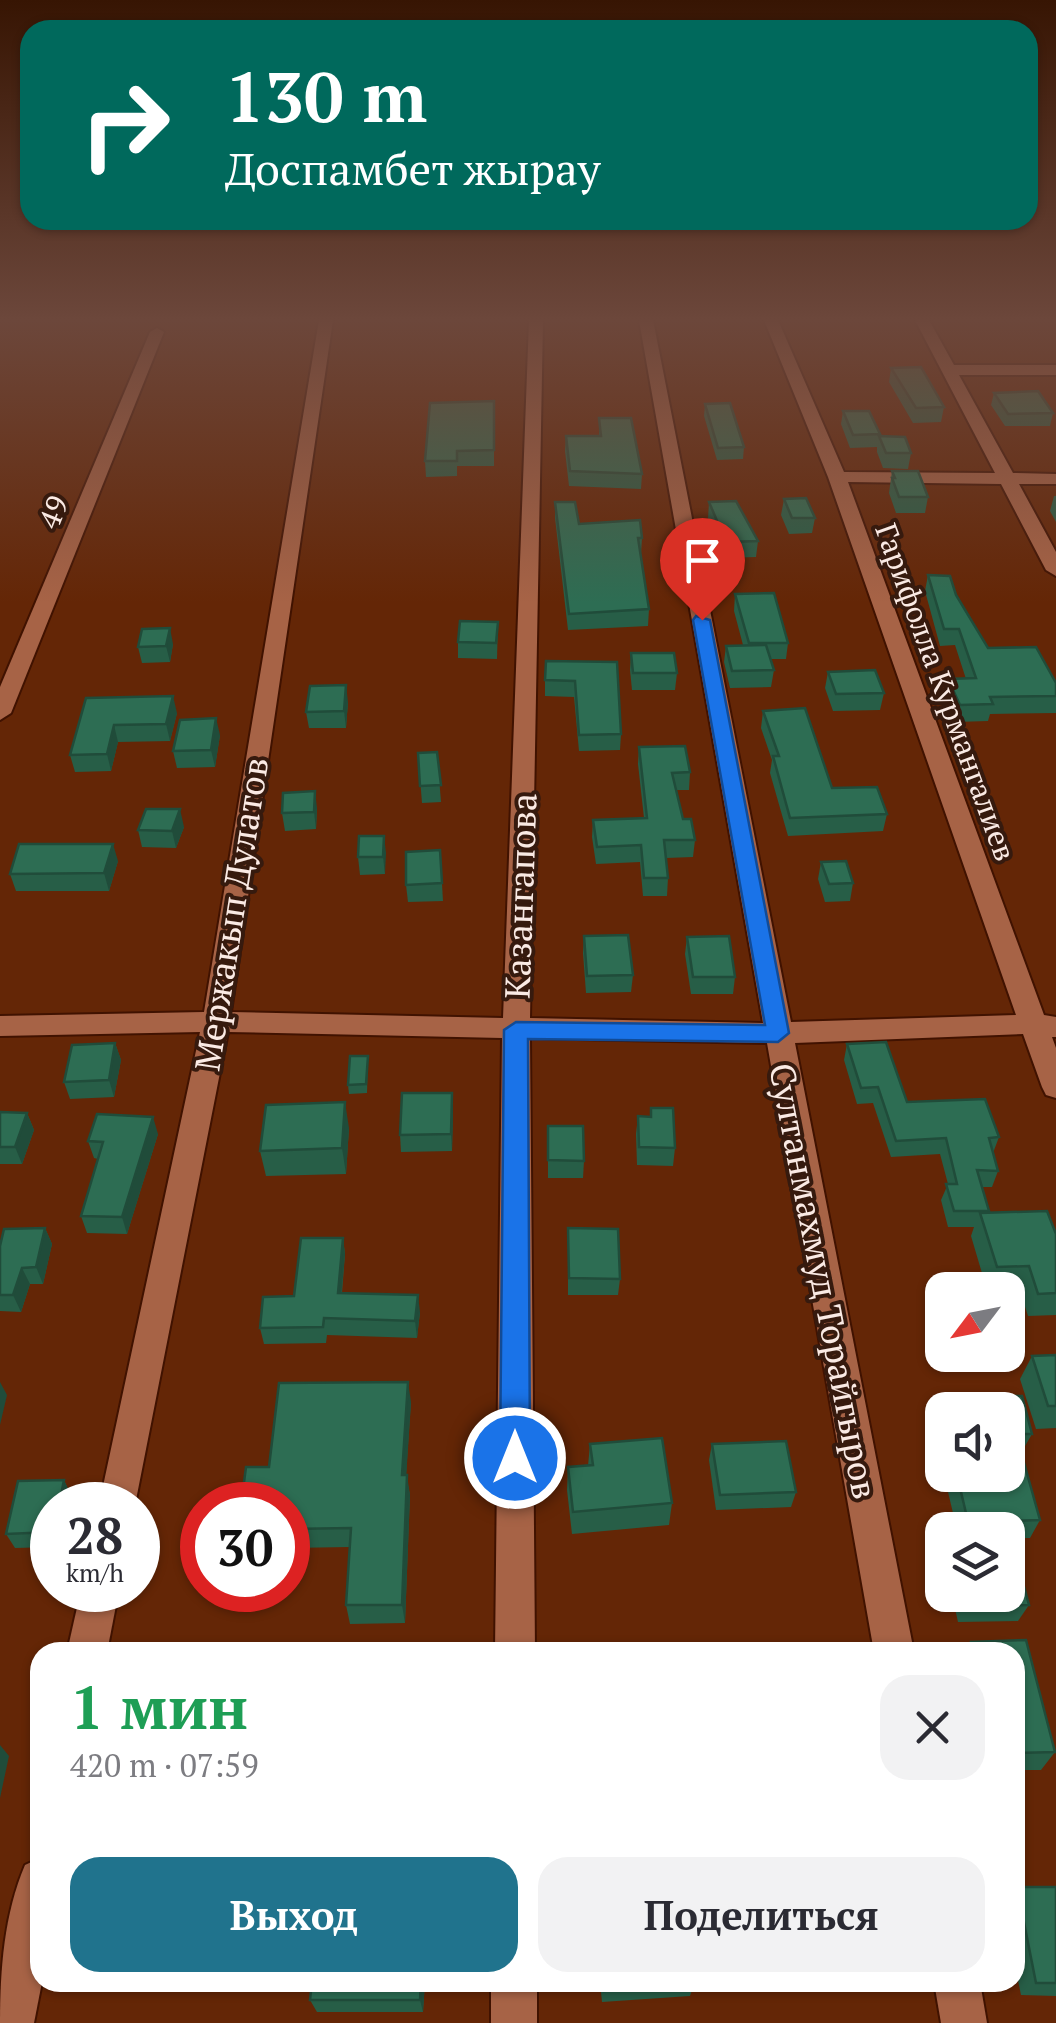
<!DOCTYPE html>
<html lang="ru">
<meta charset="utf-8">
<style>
:root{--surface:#fff;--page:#f2f2f3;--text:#2b2b33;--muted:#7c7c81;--accent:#20738d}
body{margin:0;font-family:"PT Serif",serif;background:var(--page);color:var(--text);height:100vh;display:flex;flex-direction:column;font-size:38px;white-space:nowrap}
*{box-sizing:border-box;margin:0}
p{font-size:32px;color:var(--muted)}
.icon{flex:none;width:55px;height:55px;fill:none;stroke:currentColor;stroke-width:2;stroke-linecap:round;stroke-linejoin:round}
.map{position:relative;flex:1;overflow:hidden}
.details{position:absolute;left:30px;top:1642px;width:995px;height:350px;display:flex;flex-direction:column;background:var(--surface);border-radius:30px;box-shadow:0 2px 8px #0004}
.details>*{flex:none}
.guide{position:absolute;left:20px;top:20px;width:1018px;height:210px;border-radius:30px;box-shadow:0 2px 8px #0004;background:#00695c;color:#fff;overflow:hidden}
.needle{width:65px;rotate:238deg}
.buttons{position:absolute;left:925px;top:1272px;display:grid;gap:20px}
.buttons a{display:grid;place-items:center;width:100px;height:100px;border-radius:20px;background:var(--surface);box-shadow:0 2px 8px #0004;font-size:50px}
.speed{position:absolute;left:30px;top:1482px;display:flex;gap:20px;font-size:50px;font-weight:700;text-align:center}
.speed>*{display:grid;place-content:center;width:130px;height:130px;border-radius:50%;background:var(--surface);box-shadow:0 2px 8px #0004;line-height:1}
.speed small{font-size:25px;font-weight:400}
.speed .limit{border:15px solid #d22;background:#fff;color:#111}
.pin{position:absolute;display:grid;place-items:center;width:85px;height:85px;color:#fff;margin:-102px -42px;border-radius:50% 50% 50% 0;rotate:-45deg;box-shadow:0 0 10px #0007}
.pin .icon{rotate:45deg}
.me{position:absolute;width:110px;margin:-55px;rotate:0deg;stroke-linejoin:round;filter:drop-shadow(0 0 8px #0008)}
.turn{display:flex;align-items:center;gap:35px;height:210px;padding:0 40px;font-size:45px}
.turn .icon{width:130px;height:130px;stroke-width:2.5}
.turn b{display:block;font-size:70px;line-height:85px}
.round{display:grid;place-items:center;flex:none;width:105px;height:105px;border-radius:30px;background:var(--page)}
.head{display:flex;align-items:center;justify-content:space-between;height:170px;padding:0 40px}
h1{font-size:60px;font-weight:700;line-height:75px;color:#1e9e55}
.action{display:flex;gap:20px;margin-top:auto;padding:20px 40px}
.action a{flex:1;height:115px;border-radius:30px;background:var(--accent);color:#fff;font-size:40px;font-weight:700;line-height:115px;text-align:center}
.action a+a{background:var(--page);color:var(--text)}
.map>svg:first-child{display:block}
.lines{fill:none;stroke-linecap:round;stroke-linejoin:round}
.minor-casing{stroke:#401200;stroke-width:4}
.minor{fill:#a76346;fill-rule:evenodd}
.wall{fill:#275e47}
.shaded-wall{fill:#204c3a}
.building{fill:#2d6d53;stroke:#204c3a;stroke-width:2.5}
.route{fill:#1a73e8;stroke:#114b97;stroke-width:2.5}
.labels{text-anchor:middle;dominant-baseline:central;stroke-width:8;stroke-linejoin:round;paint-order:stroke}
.far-street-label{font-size:30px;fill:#faeae4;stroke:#361a0e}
.street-label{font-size:35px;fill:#faeae4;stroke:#361a0e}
</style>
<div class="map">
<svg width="1056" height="2023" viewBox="0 0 1056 2023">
<rect width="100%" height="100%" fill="#642606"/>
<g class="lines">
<g class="minor-casing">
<g id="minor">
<polygon points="319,320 333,320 231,1012 503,1018 529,320 543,320 530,1018 763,1023 639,320 653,320 791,1022 1016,1015 828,477 764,320 778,320 844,472 995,473 915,320 929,320 954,365 1056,365 1056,375 959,375 1013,473 1056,474 1056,484 1019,484 1056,552 1056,576 1046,570 1001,484 848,482 1044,1015 1056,1017 1056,1037 1052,1037 1056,1048 1056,1098 1046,1095 1042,1087 1023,1034 795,1043 914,1652 874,1652 767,1043 530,1038 535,1652 495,1652 502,1038 228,1032 135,1505 99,1505 200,1032 0,1036 0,1016 204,1012"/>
<polygon points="157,328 164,332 11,713 0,720 0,687 150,332"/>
<polygon points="81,1590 119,1590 107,1652 67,1652"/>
<path d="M 40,1858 L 42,1982 L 34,2023 L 0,2023 C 0,1970 4,1914 25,1865 Z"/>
<rect x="491" y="1982" width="46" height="41"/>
<polygon points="934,1982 980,1982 987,2023 941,2023"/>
</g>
</g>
<use href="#minor" class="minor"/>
</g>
<g class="wall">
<polygon points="891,368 944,407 941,422 913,423 889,382"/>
<polygon points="994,393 1053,413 1050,426 1005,426 991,405"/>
<polygon points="494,401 494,466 457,466 457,476 426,477 425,461"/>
<polygon points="705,404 744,447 743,459 717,460 704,416"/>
<polygon points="843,411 880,434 879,436 911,453 908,469 883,468 877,452 877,447 850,448 841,424"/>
<polygon points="599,418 642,474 641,489 569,486 565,451 566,436 599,436"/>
<polygon points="892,471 928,497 925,513 896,513 889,493"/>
<polygon points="1054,496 1056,496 1056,522 1050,511"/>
<polygon points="784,499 815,518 812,533 789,534 781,515"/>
<polygon points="555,502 579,524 642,538 641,554 649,609 648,626 568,630 555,518"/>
<polygon points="709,502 758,541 756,557 724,558 708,518"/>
<polygon points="928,575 956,595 988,648 1056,683 1056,713 990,714 988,721 956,722 944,696 948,679 966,679 955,645 940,646 925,591"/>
<polygon points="735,594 788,643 786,659 770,659 774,670 771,687 730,688 724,662 726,646 743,645 734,611"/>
<polygon points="498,622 497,659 458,658 458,642"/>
<polygon points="173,644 170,662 142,663 138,647"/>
<polygon points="631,653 677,673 675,690 632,690 630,670"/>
<polygon points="617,662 621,734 620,750 579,751 574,697 545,696 545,680"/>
<polygon points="828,672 884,693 880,710 833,711 825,688"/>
<polygon points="86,698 177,713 170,741 118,742 111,771 75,772 70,755"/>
<polygon points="348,702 346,728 309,728 306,712"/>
<polygon points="763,711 832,788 887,814 883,831 788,836 770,773 772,760 761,728"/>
<polygon points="220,735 215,767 177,768 173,751"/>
<polygon points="639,747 690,772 689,790 676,790 683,819 695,840 693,857 666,858 668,878 667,896 643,896 640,862 596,864 592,837 593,820 644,818 638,764"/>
<polygon points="437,752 441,802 422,803 418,753"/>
<polygon points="317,808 316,829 285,831 282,813"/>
<polygon points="184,827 176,848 142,847 138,830"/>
<polygon points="384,836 385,874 360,875 358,857"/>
<polygon points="440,850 443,901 408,902 406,885"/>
<polygon points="118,861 109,891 16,891 10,874"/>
<polygon points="821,862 853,883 850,901 825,902 818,879"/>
<polygon points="584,936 633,975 631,992 586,993 583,953"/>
<polygon points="687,937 735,977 733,994 691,994 685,954"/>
<polygon points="115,1043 121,1060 114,1097 70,1099 64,1082"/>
<polygon points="847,1044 907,1102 999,1137 993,1153 998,1171 992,1187 982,1187 989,1212 1056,1234 1056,1315 1028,1316 1019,1288 987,1290 971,1236 974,1227 948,1227 941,1200 948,1184 940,1154 891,1157 873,1103 857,1104 844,1060"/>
<polygon points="368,1056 367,1093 349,1094 348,1085"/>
<polygon points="651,1108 675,1148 673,1166 637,1165 636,1134 638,1116 650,1117"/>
<polygon points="453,1110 452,1151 401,1152 400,1135"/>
<polygon points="0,1112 27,1113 34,1130 22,1164 0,1164"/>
<polygon points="548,1126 584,1161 583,1178 548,1178"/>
<polygon points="349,1128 346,1174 266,1176 260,1151"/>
<polygon points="158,1134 127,1234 87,1233 81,1216 98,1159 94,1158 88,1141"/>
<polygon points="45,1228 52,1244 43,1284 30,1284 21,1312 0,1311 0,1246"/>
<polygon points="568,1228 620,1279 618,1295 568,1295"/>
<polygon points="343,1238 345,1254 342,1293 420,1312 417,1338 327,1335 326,1343 264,1344 260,1328 294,1296"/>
<polygon points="1056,1355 1056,1428 1036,1429 1020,1379 1032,1356"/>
<polygon points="946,1395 1022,1396 1032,1434 1021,1453 1040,1520 1030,1538 1011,1538 1029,1605 1018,1621 958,1622 952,1595 1008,1595 1008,1530 957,1530 944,1475 1008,1475 1008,1410 942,1410 942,1435 938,1414"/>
<polygon points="411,1402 406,1475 410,1495 405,1623 350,1624 346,1605 350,1547 288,1548 288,1505 269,1467"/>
<polygon points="590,1444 672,1503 669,1525 572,1534 567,1490 568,1467 588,1466"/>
<polygon points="712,1444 796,1492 791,1507 716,1510 709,1460"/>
<polygon points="64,1480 71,1495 70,1505 52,1505 52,1547 15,1548 6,1534 18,1481"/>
<polygon points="1026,1640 1055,1752 1041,1770 1015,1770 1015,1652 964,1652 971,1642"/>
<polygon points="1017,1887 1056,1887 1056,1996 1021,1995 1015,1966 1015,1889"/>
<polygon points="312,1982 425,1982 423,2012 317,2012 310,2000"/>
<polygon points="600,1982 694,1982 694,1984 690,1996 602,2002"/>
<polygon points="746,1982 773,1982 771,1986 746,1985"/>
</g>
<g class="shaded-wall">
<polygon points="170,628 173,644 170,662 166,646"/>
<polygon points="346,685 348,702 346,728 344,711"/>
<polygon points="173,696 177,713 170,741 166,724"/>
<polygon points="216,718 220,735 215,767 211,750"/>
<polygon points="114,725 118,742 111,771 107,754"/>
<polygon points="315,791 317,808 316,829 314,812"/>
<polygon points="180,809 184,827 176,848 172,831"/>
<polygon points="384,836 386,853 385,874 383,857"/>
<polygon points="113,844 118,861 109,891 104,873"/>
<polygon points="115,1043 121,1060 114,1097 109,1080"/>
<polygon points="452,1093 453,1110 452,1151 451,1134"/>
<polygon points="345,1102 349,1128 346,1174 342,1148"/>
<polygon points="27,1113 34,1130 22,1164 15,1147"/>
<polygon points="153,1117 158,1134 127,1234 122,1217"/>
<polygon points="45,1228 52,1244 43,1284 36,1267"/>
<polygon points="343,1238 345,1254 340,1309 338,1293"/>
<polygon points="22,1268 30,1284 21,1312 13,1295"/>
<polygon points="418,1295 420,1312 417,1338 415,1321"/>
<polygon points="0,1382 7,1395 0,1425"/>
<polygon points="408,1382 411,1402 405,1495 402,1475"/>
<polygon points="407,1475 410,1495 405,1623 402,1605"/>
<polygon points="64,1480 71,1495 70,1505 59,1505"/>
<polygon points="0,1745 9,1756 0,1798"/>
<polygon points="421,1982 425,1982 423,2012 420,2000"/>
</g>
<g class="building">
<polygon points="921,367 944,407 916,408 891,368"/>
<polygon points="1038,391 1053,413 1008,414 994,393"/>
<polygon points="494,401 494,450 457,451 457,461 425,461 430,403"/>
<polygon points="730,403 744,447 718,448 705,404"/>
<polygon points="843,411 869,411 880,434 853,435"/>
<polygon points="599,418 631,418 642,474 570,471 566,436 601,436"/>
<polygon points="879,436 905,437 911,453 886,453"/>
<polygon points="892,471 918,471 928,497 899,497 892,478 895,478"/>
<polygon points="806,498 815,518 792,518 784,499"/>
<polygon points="736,501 758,541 726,542 709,502"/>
<polygon points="555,502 575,502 579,524 640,520 642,538 638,538 649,609 569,614"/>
<polygon points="928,575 950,576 956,595 988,648 1036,647 1056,683 1056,696 990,697 993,704 960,705 948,679 976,678 959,629 944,629"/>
<polygon points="774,593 788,643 749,643 735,594"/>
<polygon points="460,621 498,622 496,643 458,642"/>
<polygon points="170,628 166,646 138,647 142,629"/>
<polygon points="766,645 774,670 732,671 726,646"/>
<polygon points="631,653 674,653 677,673 633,673"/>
<polygon points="546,661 617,662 621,734 579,735 575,681 545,680"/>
<polygon points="875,670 884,693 836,694 828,672"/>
<polygon points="346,685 344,711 306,712 310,686"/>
<polygon points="173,696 166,724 114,725 107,754 70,755 86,698"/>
<polygon points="805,708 832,788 877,787 887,814 790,818 773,756 779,756 763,711"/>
<polygon points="216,718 211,750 173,751 180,720"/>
<polygon points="685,746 690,772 672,773 683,819 691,819 695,840 664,840 668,878 644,878 641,845 597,847 593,820 647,818 639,747"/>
<polygon points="437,752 441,785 420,786 418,753"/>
<polygon points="315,791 314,812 282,813 283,793"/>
<polygon points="146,809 180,809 172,831 138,830"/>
<polygon points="359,836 384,836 383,857 358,857"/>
<polygon points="19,844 113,844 104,873 10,874"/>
<polygon points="440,850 442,883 406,885 406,852"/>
<polygon points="846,861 853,883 829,884 821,862"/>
<polygon points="628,935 633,975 587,976 584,936"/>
<polygon points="729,936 735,977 693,977 687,937"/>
<polygon points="886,1042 907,1102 985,1099 999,1137 989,1138 998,1171 977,1170 989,1211 954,1211 946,1184 957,1184 946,1138 896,1141 878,1087 861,1088 847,1044"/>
<polygon points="115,1043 109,1080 64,1082 72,1045"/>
<polygon points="350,1056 368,1056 366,1084 348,1085"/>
<polygon points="402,1093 452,1093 451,1134 400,1135"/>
<polygon points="345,1102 342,1148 260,1151 266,1105"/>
<polygon points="651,1108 673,1108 675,1148 639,1147 638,1116 651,1117"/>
<polygon points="0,1112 27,1113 15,1147 0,1147"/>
<polygon points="97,1114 153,1117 122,1217 81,1216 103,1142 88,1141"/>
<polygon points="548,1126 583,1126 584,1161 548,1160"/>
<polygon points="1047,1211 1056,1234 1056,1293 1038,1294 1029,1266 997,1267 980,1213"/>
<polygon points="45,1228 36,1267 22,1268 13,1295 0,1295 0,1246 4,1229"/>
<polygon points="568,1228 618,1229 620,1279 569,1278"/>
<polygon points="301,1238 343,1238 338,1293 418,1295 415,1321 324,1318 323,1327 260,1328 263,1297 294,1296"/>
<polygon points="1056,1355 1056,1406 1048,1406 1032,1356"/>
<polygon points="408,1382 402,1475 407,1475 402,1605 346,1605 351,1528 288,1529 288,1505 241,1505 246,1467 269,1467 279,1383"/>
<polygon points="946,1395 1022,1396 1032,1434 1016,1434 1040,1520 1006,1521 1029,1605 968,1606 965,1595 1008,1595 1008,1530 970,1530 957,1475 1008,1475 1008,1410 949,1410"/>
<polygon points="662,1438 672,1503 573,1512 568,1467 593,1465 590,1444"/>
<polygon points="786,1441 796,1492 720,1495 712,1444"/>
<polygon points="64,1480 59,1505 52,1505 52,1532 6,1534 18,1481"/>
<polygon points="1026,1640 1055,1752 1015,1753 1015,1652 973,1652 971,1642"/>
<polygon points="1017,1887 1056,1887 1056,1983 1036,1983"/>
<polygon points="312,1982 421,1982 420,2000 310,2000"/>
<polygon points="603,1982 694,1982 694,1984 604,1991"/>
</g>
<linearGradient id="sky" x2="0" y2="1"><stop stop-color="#371503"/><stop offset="0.53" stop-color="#6c473b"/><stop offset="1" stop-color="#6c473b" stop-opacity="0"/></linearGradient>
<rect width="1056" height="603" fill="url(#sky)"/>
<polygon class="route" points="696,616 710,620 789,1033 778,1042 528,1039 530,1458 526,1468 515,1472 505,1468 500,1458 504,1030 516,1022 765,1025 693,620"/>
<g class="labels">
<g class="far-street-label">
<text transform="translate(53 512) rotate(-68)">49</text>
<text transform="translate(946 692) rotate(70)">Гарифолла Курмангалиев</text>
</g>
<g class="street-label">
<text transform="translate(520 896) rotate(-88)">Казангапова</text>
<text transform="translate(231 914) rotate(-81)">Мержакып Дулатов</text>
<text transform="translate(824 1281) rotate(79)">Султанмахмуд Торайгыров</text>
</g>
</g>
</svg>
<div class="buttons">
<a><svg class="needle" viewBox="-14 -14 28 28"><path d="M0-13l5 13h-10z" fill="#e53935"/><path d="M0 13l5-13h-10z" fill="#7c7c81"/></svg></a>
<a><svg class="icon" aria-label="sound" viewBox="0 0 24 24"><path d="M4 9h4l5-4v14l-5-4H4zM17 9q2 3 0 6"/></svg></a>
<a><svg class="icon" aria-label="layers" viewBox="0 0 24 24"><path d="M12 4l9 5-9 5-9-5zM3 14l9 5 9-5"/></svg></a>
</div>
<div class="speed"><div>28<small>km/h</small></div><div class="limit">30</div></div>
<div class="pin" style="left:702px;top:620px;background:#d93025"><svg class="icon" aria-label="arrive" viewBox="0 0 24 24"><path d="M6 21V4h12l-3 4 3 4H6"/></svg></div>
<svg class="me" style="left:515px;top:1458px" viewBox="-20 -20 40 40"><circle r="17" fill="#1a73e8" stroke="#fff" stroke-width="3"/><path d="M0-11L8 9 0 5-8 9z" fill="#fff"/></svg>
<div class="guide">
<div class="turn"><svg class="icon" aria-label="right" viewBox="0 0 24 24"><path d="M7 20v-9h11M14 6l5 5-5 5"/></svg><div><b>130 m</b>Доспамбет жырау</div></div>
</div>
<section class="details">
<div class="head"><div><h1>1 мин</h1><p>420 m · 07:59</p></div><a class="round"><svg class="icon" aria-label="close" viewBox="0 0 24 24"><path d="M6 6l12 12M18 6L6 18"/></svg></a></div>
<div class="action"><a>Выход</a><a>Поделиться</a></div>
</section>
</div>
